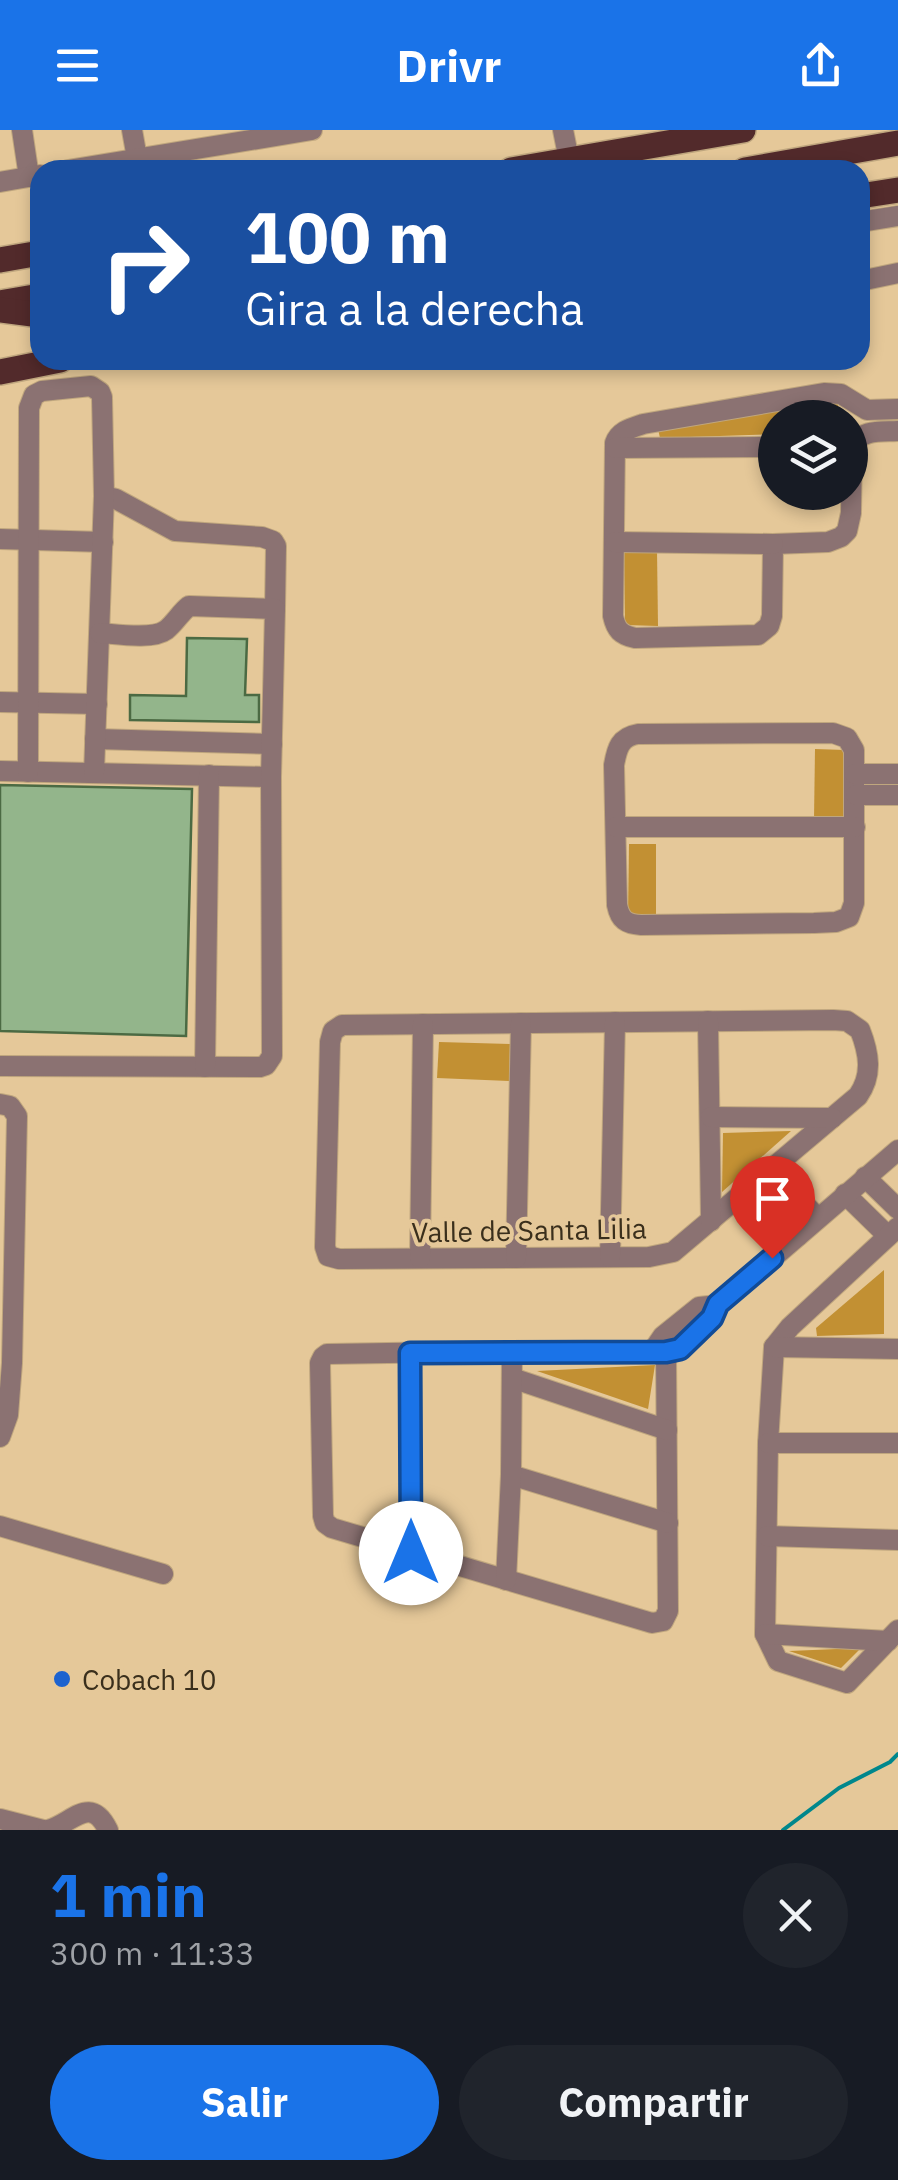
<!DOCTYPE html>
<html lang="es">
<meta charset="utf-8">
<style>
:root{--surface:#171b24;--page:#20242c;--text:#f1f3f6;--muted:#9ea1a6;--accent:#1a73e8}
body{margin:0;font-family:"IBM Plex Sans",sans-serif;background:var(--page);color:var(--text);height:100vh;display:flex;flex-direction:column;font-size:38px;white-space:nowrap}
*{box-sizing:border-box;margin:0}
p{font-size:32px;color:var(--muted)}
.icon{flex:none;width:55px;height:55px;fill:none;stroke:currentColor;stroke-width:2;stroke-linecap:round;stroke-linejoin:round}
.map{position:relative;height:1700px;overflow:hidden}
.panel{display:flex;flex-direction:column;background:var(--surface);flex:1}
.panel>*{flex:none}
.top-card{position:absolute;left:30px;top:30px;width:840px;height:210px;border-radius:30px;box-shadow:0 5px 15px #0003;background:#1a4fa0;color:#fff;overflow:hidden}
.buttons{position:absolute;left:758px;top:270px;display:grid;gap:20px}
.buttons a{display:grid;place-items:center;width:110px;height:110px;border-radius:50%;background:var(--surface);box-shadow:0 5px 15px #0003;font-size:50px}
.pin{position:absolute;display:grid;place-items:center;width:85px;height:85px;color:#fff;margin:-102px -42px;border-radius:50% 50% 50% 0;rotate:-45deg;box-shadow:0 0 10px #0007}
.pin .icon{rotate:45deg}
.me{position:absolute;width:110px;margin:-55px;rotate:0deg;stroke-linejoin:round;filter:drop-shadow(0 0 8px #0008)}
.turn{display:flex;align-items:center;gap:35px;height:210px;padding:0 50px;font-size:45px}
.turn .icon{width:130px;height:130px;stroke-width:2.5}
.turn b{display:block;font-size:70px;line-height:85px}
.round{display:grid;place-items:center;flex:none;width:105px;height:105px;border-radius:52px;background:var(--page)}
.head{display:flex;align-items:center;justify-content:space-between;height:170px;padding:0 50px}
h1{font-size:60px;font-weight:800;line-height:75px;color:var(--accent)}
.cta{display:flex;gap:20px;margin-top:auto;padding:20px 50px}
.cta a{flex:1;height:115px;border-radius:60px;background:var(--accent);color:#fff;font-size:40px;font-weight:800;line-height:115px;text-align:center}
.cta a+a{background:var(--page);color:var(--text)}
header{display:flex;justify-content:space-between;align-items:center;height:130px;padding:0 50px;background:var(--accent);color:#fff;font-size:45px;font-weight:800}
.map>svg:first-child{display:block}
.green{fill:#c29033}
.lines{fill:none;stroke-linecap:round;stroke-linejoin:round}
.stream{stroke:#00878c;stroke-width:4}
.building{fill:#93b58b;stroke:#4b6a43;stroke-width:2.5}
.minor-casing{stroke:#bfa67e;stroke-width:22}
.major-casing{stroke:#bfa67e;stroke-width:28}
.minor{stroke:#8b7272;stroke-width:20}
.major{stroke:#522a2b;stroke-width:25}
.route-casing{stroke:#114b97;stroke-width:25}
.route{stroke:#1a73e8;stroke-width:18}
.poi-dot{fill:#1d63cf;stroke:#e5c899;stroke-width:4}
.labels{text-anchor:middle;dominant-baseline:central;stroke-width:8;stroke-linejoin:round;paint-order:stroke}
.street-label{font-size:28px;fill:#3a2f1c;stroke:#e5c899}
.poi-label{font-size:28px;fill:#3a2f1c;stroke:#e5c899;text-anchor:start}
</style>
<header><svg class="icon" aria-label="menu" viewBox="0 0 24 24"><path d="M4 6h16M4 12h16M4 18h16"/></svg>Drivr<svg class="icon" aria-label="share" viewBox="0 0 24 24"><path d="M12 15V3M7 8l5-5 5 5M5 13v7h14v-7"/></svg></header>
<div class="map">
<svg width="898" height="1700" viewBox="0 0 898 1700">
<rect width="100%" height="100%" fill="#e5c899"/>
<g class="green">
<polygon points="837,272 841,287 775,288 775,304 660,308 658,299"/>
<polygon points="657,420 658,496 625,495 624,421"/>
<polygon points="815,619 845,620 844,690 814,690"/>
<polygon points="629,714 656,714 656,786 628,786"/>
<polygon points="439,912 510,914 509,951 437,948"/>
<polygon points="791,1001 722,1062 723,1003"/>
<polygon points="884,1140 884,1204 817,1206 816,1198"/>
<polygon points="655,1235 648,1279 537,1241"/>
<polygon points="861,1518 841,1538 789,1521"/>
</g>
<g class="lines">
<polyline class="stream" points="783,1700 839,1658 890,1632 898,1624"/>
</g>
<g class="building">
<polygon points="187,508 247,509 245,565 259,565 259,592 130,590 130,565 186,566"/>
<polygon points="0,655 192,659 186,906 0,901"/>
</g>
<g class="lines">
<g class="minor-casing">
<g id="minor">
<polyline points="22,0 29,47"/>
<polyline points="132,0 137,28"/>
<polyline points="563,0 569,30"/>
<polyline points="68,40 312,0"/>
<polyline points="0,52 40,45"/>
<polyline points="860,92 898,86"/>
<polyline points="860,151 898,143"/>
<path d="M 898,279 L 867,280 L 841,264 L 824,263 L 643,294 C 631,298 619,301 615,313 L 613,486 C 616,500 621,505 635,508 L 758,505 L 769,496 L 772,486 L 773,414 L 828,412 L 841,407 L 847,401 L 851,383 L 852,316 C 862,299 880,302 898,301"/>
<polyline points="615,318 775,317"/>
<polyline points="104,366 116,369 175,401 262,407 273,411 276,416 275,479"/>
<polyline points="0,409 103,412"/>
<polyline points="615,412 773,414"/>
<polyline points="0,572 97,574"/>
<path d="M 833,603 L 847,608 L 854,620 L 854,773 L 849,787 L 836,792 L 814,793 L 641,795 C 626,794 620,790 617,775 L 614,635 C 617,618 620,607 638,604 Z"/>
<polyline points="95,609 272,614"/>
<polyline points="0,641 271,647"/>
<polyline points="28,642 29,278 34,265 42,261 91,256 100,262 102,267 104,366 94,643"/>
<polyline points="855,644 898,644"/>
<polyline points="856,665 898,665"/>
<polyline points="616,697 855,697"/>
<path d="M 833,890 L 847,891 L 860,900 C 869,923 873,945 858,966 L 673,1122 L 649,1127 L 339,1129 L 328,1126 L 325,1117 L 330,912 L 333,901 L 342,895 Z"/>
<polyline points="708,891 711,1091"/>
<path d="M 0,936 L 260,937 L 266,935 L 272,926 L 271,647 L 275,479 L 189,476 C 180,483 175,493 166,500 C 153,510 116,504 100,503"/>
<polyline points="205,937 209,645"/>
<polyline points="0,974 10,976 17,986 12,1233 8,1285 0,1307"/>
<polyline points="711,987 832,988"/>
<polyline points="771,1040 818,1088"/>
<polyline points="865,1047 898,1079"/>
<polyline points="753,1055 798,1106"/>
<polyline points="845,1064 888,1106"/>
<polyline points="898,1097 790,1197 774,1217 768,1313 765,1504 778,1531 847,1553 898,1500"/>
<polyline points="610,1127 615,892"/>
<polyline points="420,1128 423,894"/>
<polyline points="516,1128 521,893"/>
<polyline points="774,1217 898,1219"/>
<polyline points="652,1222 663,1206 699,1177 718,1175"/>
<path d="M 666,1222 L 668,1481 L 663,1491 L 652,1493 L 332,1398 L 325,1393 L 323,1386 L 320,1233 L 323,1227 L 327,1224 L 512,1221 L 666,1222 C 688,1218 709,1195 718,1175 L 898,1020"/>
<polyline points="410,1223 411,1423"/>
<polyline points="512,1248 667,1300"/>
<polyline points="768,1313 898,1313"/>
<polyline points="511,1345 668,1393"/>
<polyline points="0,1396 163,1444"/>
<polyline points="767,1406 898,1410"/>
<polyline points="506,1450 511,1345 512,1221"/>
<polyline points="765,1504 888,1511"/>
<polyline points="0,1689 43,1700"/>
<path d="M 48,1700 C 72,1694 90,1663 108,1700"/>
</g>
</g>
<g class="major-casing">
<g id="major">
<polyline points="511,40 743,0"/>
<polyline points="745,40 898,13"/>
<polyline points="860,66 898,60"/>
<polyline points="0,130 40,123"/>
<polyline points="0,173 40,166"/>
<polyline points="0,180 40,185"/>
<polyline points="0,242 60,230"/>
</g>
</g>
<use href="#minor" class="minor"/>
<use href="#major" class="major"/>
</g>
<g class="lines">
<g class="route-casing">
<polyline id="route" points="411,1423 410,1223 666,1222 680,1219 712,1188 718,1174 772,1128"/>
</g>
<use href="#route" class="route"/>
</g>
<circle class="poi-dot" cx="62" cy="1549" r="10"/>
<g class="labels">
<g class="street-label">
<text transform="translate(529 1100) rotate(-1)">Valle de Santa Lilia</text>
</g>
<g class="poi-label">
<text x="82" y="1549">Cobach 10</text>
</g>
</g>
</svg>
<div class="buttons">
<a><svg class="icon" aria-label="layers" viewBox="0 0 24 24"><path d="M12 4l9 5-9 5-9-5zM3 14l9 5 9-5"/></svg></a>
</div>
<div class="pin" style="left:772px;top:1128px;background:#d93025"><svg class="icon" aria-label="arrive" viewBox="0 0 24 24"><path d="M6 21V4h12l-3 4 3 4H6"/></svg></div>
<svg class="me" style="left:411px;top:1423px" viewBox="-20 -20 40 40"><circle r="19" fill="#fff"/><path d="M0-13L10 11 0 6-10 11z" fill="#1a73e8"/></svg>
<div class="top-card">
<div class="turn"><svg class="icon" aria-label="right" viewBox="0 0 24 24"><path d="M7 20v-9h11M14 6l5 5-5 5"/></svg><div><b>100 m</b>Gira a la derecha</div></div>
</div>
</div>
<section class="panel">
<div class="head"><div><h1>1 min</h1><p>300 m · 11:33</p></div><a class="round"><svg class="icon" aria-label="close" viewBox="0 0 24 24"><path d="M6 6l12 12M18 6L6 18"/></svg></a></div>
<div class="cta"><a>Salir</a><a>Compartir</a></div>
</section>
